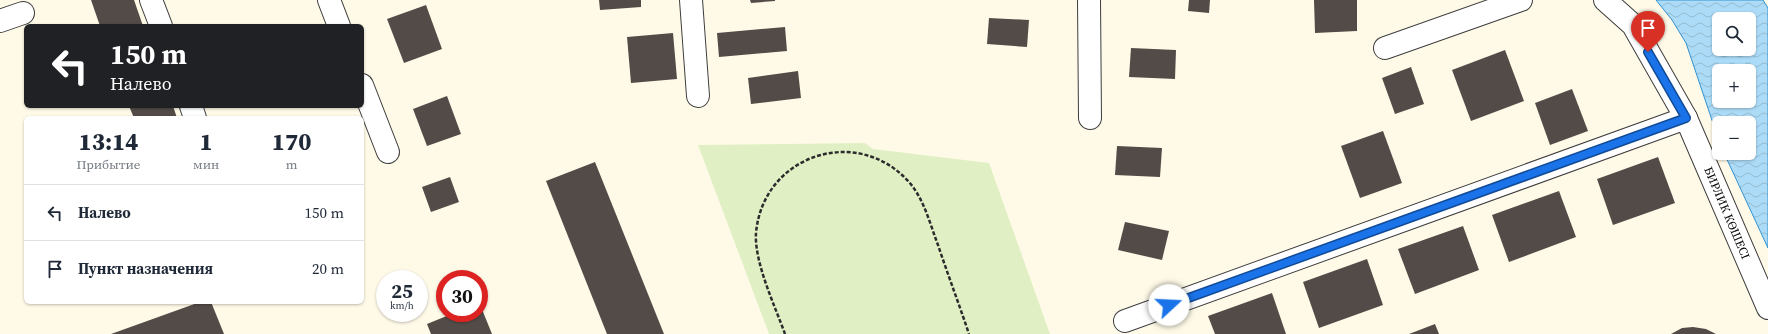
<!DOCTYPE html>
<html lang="ru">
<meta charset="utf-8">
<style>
:root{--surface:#fff;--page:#f2f2f3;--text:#1f2937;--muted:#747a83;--line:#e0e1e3}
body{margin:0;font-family:"Source Serif 4",serif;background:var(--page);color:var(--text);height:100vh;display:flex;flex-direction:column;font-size:15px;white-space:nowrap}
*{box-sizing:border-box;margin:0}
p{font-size:13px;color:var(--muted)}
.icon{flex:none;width:22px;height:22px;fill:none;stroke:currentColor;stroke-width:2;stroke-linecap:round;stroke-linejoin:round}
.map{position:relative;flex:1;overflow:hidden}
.drawer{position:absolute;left:24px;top:116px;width:340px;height:188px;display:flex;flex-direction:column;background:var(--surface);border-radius:6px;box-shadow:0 1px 3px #0004}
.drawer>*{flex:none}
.top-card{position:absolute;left:24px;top:24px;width:340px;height:84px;border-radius:6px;box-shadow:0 1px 3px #0004;background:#202124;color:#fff;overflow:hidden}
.buttons{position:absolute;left:1712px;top:12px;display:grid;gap:8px}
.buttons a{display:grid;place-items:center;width:44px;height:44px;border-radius:6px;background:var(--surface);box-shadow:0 1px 3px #0004;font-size:20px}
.speed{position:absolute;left:376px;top:270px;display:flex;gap:8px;font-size:20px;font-weight:700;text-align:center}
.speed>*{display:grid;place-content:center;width:52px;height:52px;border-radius:50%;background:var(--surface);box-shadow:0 1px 3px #0004;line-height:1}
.speed small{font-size:10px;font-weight:400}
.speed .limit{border:6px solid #d22;background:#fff;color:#111}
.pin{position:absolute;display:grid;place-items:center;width:34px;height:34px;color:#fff;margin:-41px -17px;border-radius:50% 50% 50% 0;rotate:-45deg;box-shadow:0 0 4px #0007}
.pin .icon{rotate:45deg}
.me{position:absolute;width:44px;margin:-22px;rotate:70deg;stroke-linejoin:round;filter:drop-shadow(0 0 3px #0008)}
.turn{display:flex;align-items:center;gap:14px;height:84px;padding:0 20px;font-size:18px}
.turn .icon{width:52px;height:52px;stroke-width:2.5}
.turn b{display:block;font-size:28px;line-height:34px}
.eta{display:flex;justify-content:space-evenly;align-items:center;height:68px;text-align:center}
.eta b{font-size:24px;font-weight:800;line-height:28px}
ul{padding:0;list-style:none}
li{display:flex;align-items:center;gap:12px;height:56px;padding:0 20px;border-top:1px solid var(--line)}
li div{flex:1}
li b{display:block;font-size:15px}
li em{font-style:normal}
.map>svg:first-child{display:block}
.pitch{fill:#e1f0c4}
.water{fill:url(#water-waves);stroke:#3192cf;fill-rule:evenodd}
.building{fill:#534b47}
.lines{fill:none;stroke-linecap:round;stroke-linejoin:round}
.minor-casing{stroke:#3d3d3d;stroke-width:24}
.path{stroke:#2c2c2c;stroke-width:2.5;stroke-dasharray:4 2;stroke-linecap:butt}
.minor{stroke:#fff;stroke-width:22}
.route-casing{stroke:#114b97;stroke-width:10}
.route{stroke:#1a73e8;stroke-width:7}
.labels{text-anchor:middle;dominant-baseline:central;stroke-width:4;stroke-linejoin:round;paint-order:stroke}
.street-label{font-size:12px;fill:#0a0a0a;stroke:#fff}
</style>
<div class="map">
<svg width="1768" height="334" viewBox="0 0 1768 334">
<defs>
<pattern id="water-waves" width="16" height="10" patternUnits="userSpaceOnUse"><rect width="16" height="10" fill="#acdbf7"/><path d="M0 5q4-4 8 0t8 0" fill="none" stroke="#93bbd2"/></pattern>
</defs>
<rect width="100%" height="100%" fill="#fffae8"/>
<polygon class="pitch" points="865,143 873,149 989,163 1050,334 769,334 698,145"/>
<path class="water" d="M 1656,0 L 1763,0 L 1768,8 L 1768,248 L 1724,153 L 1749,153 L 1749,123 L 1719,123 L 1719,141 L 1686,43 L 1672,20 ZM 1719,19 L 1749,19 L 1749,49 L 1719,49 ZM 1719,71 L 1749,71 L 1749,101 L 1719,101 Z"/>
<g class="building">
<polygon points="91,0 134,0 143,26 100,26"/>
<polygon points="599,0 641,0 641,7 600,10"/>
<polygon points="750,0 775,0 775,1 751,3"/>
<polygon points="1189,0 1210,0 1209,13 1188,11"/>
<polygon points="1314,0 1357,0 1357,31 1315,33"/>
<polygon points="426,5 442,49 404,63 387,19"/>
<polygon points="989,18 1029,20 1027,47 987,44"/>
<polygon points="785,27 787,51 719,57 717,33"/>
<polygon points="673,33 677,79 631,83 627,37"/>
<polygon points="1131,48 1176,50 1175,79 1129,77"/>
<polygon points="1505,50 1524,101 1471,121 1452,70"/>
<polygon points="1411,67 1424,104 1395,114 1382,78"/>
<polygon points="798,71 801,98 751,104 748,78"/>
<polygon points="1572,89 1588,131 1550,145 1535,103"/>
<polygon points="447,96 461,134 427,146 413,109"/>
<polygon points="129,106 173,106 177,118 134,118"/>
<polygon points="1383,131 1402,183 1360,198 1341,146"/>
<polygon points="1117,146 1162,148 1160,177 1115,175"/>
<polygon points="1658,157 1675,203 1613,225 1597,179"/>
<polygon points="595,162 664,334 607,334 546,181"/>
<polygon points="450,177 459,202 431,212 422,187"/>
<polygon points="1559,191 1576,237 1509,262 1492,215"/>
<polygon points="1125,222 1169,231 1162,260 1118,250"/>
<polygon points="1463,226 1479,270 1415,294 1398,249"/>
<polygon points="1367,259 1383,305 1319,328 1303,282"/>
<polygon points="1272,293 1286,334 1215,334 1208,316"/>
<polygon points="200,302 211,302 224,334 111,334"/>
<polygon points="479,302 492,334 431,334 427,324 454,313 479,313"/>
<polygon points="1435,324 1439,334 1409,334"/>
<polygon points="1693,327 1706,329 1716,334 1671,334 1682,328"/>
</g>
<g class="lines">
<g class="minor-casing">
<g id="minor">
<polyline points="151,0 161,26"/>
<polyline points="329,0 339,26"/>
<polyline points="691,0 698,96"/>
<polyline points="1089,0 1090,118"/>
<polyline points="1605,0 1633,25 1686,118 1768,308"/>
<polyline points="0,21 23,13"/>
<polyline points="1385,48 1521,0"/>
<polyline points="362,85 388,152"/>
<polyline points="191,106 195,118"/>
<polyline points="1125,321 1686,118"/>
</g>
</g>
<path class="path" d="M 785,334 C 775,306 754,262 756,233 C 763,155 857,124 909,182 C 924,199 930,224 938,245 C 948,275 959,304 969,334"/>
<use href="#minor" class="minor"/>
</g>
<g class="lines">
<g class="route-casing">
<polyline id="route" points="1169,305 1686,118 1648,52"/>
</g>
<use href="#route" class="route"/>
</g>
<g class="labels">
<g class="street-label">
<text transform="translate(1727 213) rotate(67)">БИРЛИК КӨШЕСІ</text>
</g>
</g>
</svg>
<div class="buttons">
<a><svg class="icon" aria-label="search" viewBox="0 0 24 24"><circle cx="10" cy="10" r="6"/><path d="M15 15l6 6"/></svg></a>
<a>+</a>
<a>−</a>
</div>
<div class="speed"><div>25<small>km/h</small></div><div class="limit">30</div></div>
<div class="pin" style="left:1648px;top:52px;background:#d93025"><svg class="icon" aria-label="arrive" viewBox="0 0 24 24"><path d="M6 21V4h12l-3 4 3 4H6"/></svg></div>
<svg class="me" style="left:1169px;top:305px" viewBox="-20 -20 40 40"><circle r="19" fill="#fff"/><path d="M0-13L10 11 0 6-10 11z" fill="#1a73e8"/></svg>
<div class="top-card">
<div class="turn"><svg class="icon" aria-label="left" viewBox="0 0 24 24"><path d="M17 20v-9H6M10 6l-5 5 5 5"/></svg><div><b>150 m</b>Налево</div></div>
</div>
<section class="drawer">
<div class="eta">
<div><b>13:14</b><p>Прибытие</p></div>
<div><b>1</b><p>мин</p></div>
<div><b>170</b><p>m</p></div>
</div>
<ul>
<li><svg class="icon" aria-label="left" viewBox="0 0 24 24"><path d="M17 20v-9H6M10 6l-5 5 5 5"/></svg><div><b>Налево</b></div><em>150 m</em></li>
<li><svg class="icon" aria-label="arrive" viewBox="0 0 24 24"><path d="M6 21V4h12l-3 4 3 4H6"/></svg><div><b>Пункт назначения</b></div><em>20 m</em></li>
</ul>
</section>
</div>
